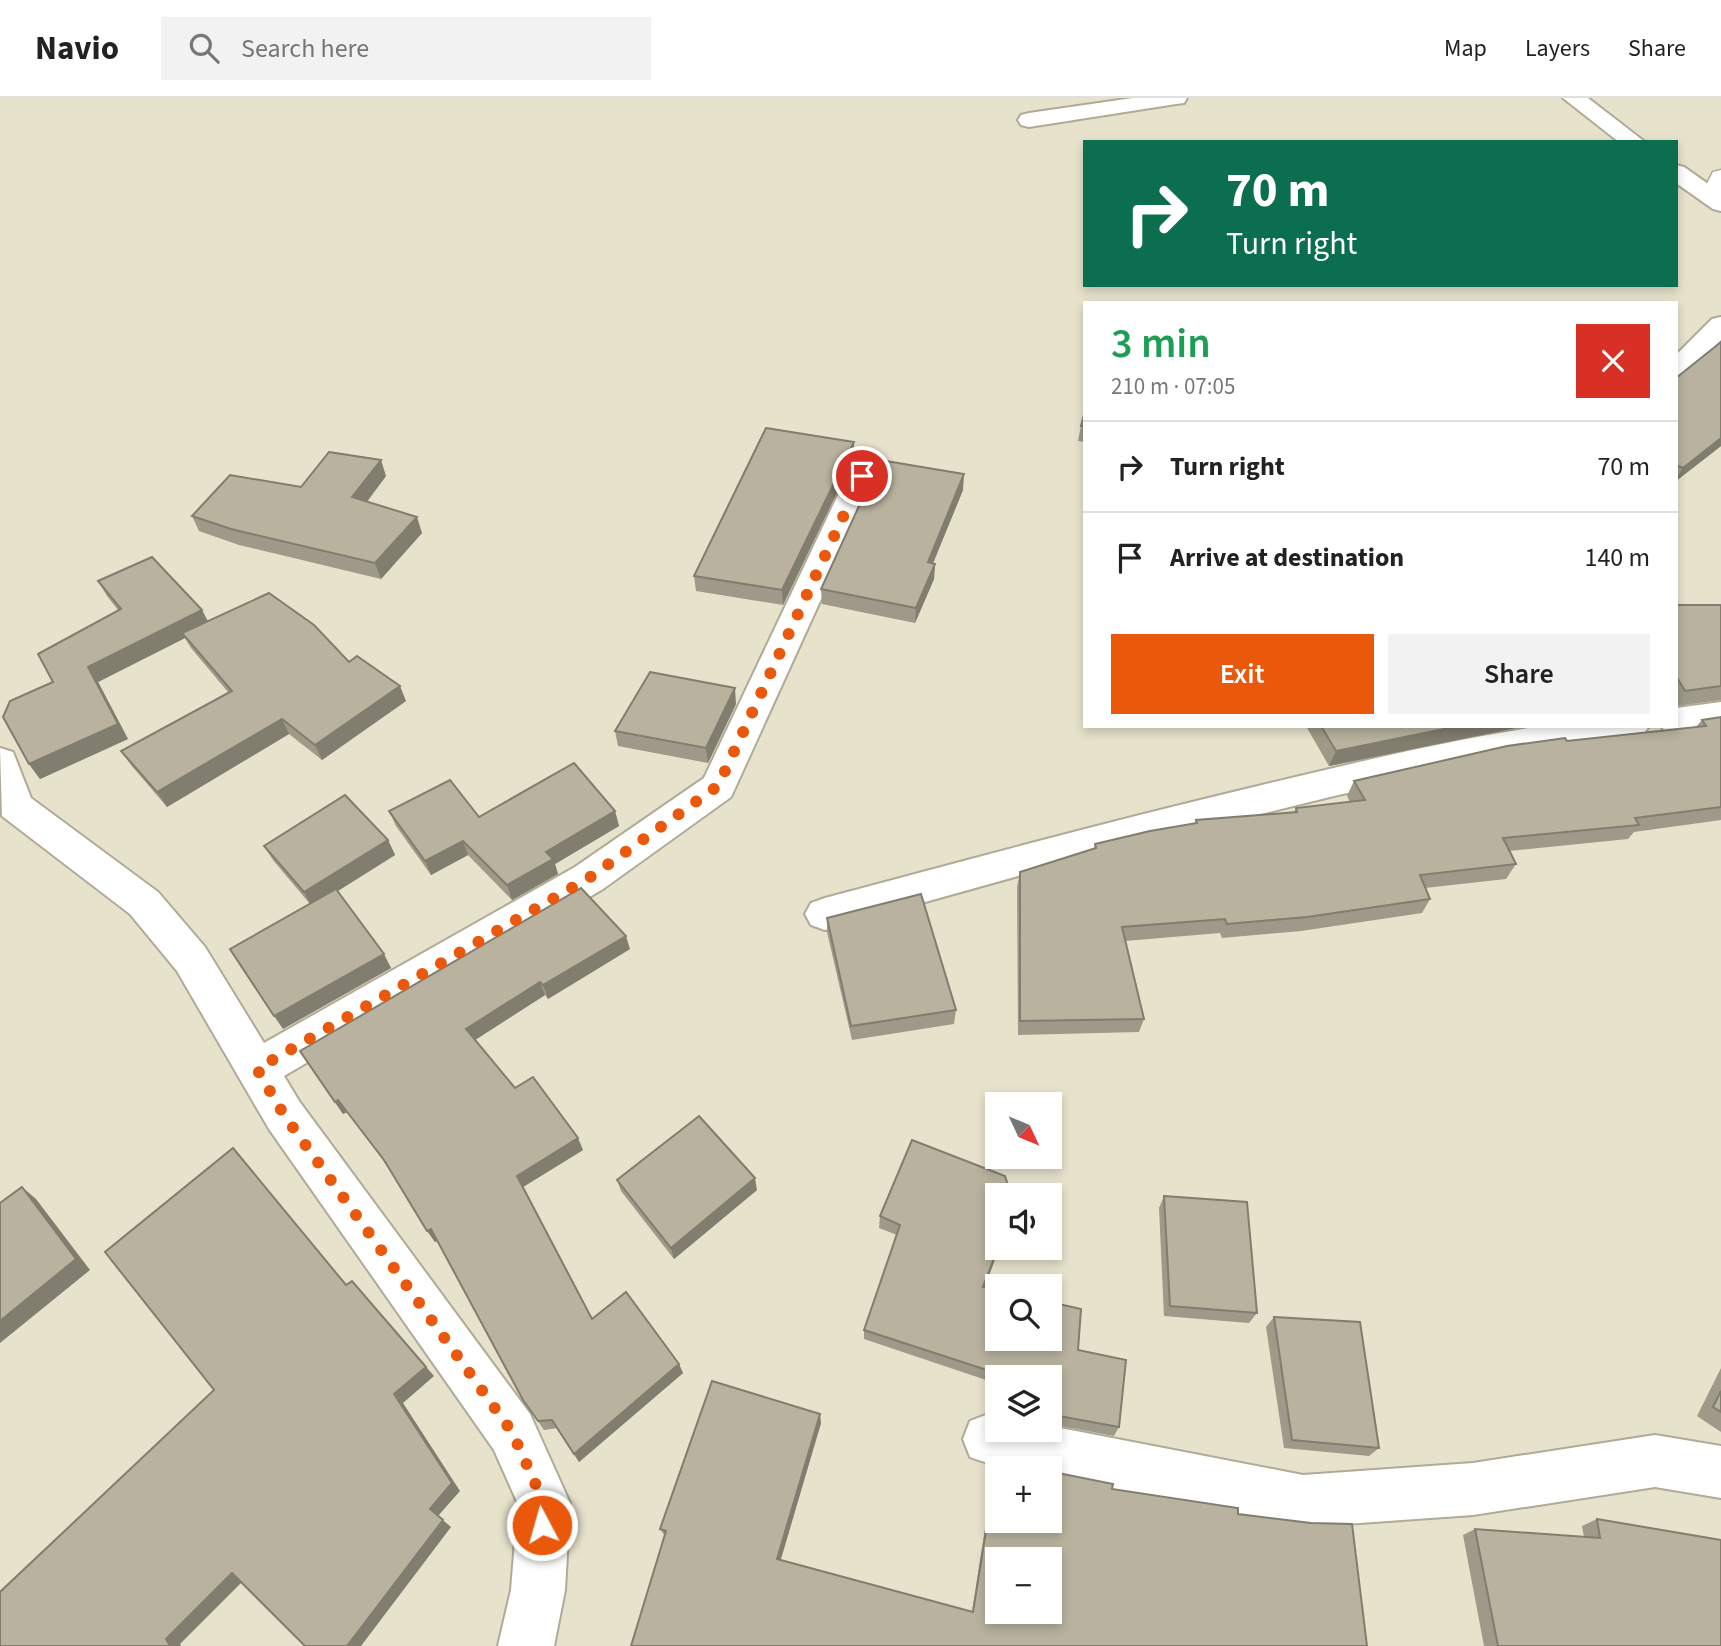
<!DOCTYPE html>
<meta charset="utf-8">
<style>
:root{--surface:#fff;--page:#f2f2f2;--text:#222;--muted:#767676;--line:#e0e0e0;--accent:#ea580c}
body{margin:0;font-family:"Source Sans 3",sans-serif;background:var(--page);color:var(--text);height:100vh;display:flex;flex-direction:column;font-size:26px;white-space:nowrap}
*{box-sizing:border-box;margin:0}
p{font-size:23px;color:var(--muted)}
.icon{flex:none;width:38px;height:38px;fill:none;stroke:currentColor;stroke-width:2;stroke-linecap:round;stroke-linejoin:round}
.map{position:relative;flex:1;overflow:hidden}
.details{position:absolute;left:1083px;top:203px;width:595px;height:427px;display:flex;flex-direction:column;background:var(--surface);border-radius:0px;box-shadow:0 4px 10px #0003}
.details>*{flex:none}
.banner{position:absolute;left:1083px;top:42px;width:595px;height:147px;border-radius:0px;box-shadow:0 4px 10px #0003;background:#0b6e4f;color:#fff;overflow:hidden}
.needle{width:46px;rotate:134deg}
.tools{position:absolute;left:985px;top:994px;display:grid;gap:14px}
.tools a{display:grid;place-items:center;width:77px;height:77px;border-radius:0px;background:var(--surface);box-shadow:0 4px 10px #0003;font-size:35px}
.pin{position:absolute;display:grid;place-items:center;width:60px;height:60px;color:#fff;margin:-30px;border:4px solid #fff;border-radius:50%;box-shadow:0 2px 7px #0007}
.me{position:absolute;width:77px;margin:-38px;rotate:354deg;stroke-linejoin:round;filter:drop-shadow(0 0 5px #0008)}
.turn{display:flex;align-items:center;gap:24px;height:147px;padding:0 28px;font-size:32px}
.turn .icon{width:91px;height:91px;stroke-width:2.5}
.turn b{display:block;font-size:49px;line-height:60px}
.round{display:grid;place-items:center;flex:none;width:74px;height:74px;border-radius:0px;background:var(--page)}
.head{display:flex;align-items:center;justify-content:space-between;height:119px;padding:0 28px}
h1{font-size:42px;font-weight:600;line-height:52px;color:#1e9e55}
.action{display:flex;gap:14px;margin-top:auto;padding:14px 28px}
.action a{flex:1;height:80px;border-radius:0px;background:var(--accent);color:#fff;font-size:28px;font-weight:600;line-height:80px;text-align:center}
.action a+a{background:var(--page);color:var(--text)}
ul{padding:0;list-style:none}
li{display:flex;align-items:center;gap:21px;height:91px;padding:0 28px;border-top:2px solid var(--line)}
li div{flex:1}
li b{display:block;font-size:26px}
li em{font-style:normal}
header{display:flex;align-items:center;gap:42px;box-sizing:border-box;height:98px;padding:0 35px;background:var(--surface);border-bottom:2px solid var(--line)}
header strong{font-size:33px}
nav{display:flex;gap:38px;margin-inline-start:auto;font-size:24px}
.search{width:490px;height:63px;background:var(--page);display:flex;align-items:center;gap:18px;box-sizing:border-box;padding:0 24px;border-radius:0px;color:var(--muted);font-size:26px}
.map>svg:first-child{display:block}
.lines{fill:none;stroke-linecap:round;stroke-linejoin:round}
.pedestrian-casing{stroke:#b0aa96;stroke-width:3}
.minor-casing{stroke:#b0aa96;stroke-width:4}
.pedestrian{fill:#fff;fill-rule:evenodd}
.minor{fill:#fff;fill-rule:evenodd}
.wall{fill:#9e9988}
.shaded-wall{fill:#817d6f}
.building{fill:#b8b29e;stroke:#817d6f;stroke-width:2;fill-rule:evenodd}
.route{stroke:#ea580c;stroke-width:12;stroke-dasharray:0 21.6}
</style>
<header>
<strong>Navio</strong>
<div class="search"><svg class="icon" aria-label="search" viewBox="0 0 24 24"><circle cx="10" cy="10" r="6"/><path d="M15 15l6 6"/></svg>Search here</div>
<nav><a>Map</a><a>Layers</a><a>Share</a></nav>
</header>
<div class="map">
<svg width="1721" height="1548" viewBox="0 0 1721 1548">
<rect width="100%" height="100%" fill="#e7e2cc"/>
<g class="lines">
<g class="pedestrian-casing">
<polygon id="pedestrian" points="1721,72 1721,101 1711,106 1703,104 1700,99 1713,74"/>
</g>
<g class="minor-casing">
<g id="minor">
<polygon points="1133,0 1187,0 1184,5 1176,6 1029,29 1021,27 1018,22 1021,17 1029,15"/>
<polygon points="1563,0 1588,0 1645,44 1619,44"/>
<polygon points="1676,67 1684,69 1721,95 1721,113 1713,111 1676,85"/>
<polygon points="1721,219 1721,242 1686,279 1676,281 1676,257 1712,221"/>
<polygon points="862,369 873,371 877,378 731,699 603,791 284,978 299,1003 530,1316 570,1405 565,1492 554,1548 498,1548 511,1492 518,1406 494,1352 269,1031 177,873 130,816 2,718 0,650 13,654 31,700 158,794 205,849 264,945 575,769 704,680 847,378 851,371"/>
<polygon points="1721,604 1721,630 1676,636 1664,632 1661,628 1676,628 1676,610"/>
<path d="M 1542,628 L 1649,628 L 1643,637 L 1631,641 L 1498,661 L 1334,698 L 1079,761 L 825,832 L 811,827 L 805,816 L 811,805 L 825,800 C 970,761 1115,722 1262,687 C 1354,665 1448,642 1542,628 Z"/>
<path d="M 988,1316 L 998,1317 L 998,1332 L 1050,1332 L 1050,1328 L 1303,1377 L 1473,1365 L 1655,1337 L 1721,1348 L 1721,1400 L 1655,1389 L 1473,1417 L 1303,1429 L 1050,1379 L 1050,1370 C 1021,1370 997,1370 970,1359 L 963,1341 L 970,1323 Z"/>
</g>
</g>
<use href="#pedestrian" class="pedestrian"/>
<use href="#minor" class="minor"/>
</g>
<g class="wall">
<polygon points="1721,244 1721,348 1676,383 1676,280"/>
<polygon points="1085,313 1085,344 1078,343 1081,328"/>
<polygon points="854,344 854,359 783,507 696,493 694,478"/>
<polygon points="386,378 367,404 422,435 381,481 239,447 199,433 192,418 301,389"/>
<polygon points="963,392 933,465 935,466 934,481 915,525 822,506 821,491"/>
<polygon points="98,483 208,523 349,564 406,603 322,662 289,636 167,709 131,667 121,653 228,594 191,550 185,540 98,584 128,641 40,681 29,666 53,584 118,512 107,498"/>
<polygon points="1676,507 1721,507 1721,602 1676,608"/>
<polygon points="736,606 708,665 618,648 615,633"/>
<polygon points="1721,619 1721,722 1634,734 1628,741 1509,753 1516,766 1506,781 1425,790 1430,801 1422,815 1301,833 1222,840 1220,835 1125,843 1144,921 1139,934 1018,937 1017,789 1020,774 1094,751 1095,746 1195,726 1196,722 1294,714 1296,710 1350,704 1347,698 1354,683 1567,643 1696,629 1702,622"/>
<polygon points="1306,628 1526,628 1329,668"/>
<polygon points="389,713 479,719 615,713 619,728 555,766 558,776 512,802 468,757 431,777 396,728"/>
<polygon points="388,742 395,757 338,793 391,870 283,931 310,806 273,762 264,748"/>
<polygon points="827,820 956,912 954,926 852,942 827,834"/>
<polygon points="630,851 548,901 545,897 475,942 515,990 583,1052 523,1089 592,1221 683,1275 579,1364 558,1330 544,1332 523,1302 437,1143 435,1144 388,1069 347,1014 343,1016 300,953"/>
<polygon points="617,1082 757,1092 674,1161 621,1093"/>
<polygon points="1164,1098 1257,1215 1249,1225 1164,1218 1159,1110"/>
<polygon points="880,1118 999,1150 985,1189 1078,1252 1119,1329 1114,1338 1050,1326 1050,1279 998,1279 998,1286 864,1241 864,1232 897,1137 879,1130"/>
<polygon points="1274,1219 1379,1350 1369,1358 1284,1350 1266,1229"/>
<polygon points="1721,1270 1721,1334 1697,1318"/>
<polygon points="821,1325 780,1462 972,1514 994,1372 997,1364 1002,1365 1003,1362 1053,1374 1112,1391 1238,1416 1367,1548 631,1548 665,1438 660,1431"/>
<polygon points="1597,1421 1721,1548 1484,1548 1463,1437 1475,1431 1584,1439 1582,1428"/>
</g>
<g class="shaded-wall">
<polygon points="1721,340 1721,348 1676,383 1676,381 1683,370"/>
<polygon points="854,344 854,359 783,507 782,492"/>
<polygon points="381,362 386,378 358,415 352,399"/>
<polygon points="964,376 963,392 927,480 928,464"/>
<polygon points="417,419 422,435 381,481 375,465"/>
<polygon points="935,466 934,481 915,525 916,510"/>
<polygon points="202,512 210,527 182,535 185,540 98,584 128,641 40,681 29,666 88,569"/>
<polygon points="400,588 406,603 322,662 315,647"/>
<polygon points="735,590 736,606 708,665 706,650"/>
<polygon points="282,621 289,636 167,709 157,694"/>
<polygon points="1459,628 1526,628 1329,668 1336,653"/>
<polygon points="615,713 619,728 555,766 558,776 512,802 507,787 546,754"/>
<polygon points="388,742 395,757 312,809 304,794"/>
<polygon points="463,743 468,757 431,777 425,763"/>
<polygon points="626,838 630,851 548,901 543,887"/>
<polygon points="384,856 391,870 283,931 274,918"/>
<polygon points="540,884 545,897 472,944 466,931"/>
<polygon points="338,1002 347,1014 343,1016 335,1004"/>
<polygon points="578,1040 583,1052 523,1089 517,1078"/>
<polygon points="755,1080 757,1092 674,1161 671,1150"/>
<polygon points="22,1089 36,1101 90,1172 0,1245 0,1223"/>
<polygon points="431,1131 439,1142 435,1144 427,1133"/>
<polygon points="998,1150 999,1150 981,1199 983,1189"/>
<polygon points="352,1183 434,1278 403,1305 460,1393 438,1418 451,1429 361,1548 347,1548 430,1411 394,1296"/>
<polygon points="679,1266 683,1275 579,1364 574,1356"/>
<polygon points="820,1316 821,1325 779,1468 777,1461"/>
<polygon points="232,1475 245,1481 180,1546 181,1548 170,1548 166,1541"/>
</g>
<g class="building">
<polygon points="1721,244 1721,340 1683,370 1676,367 1676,280"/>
<polygon points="1085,313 1085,328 1081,328"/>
<polygon points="766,330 854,344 782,492 694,478"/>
<polygon points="329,354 381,362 352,399 417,419 375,465 231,431 192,418 230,377 301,389"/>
<polygon points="880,362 964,376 928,464 935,466 916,510 821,491"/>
<polygon points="152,459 202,512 88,569 118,626 29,666 3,619 10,603 53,584 38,556 121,511 98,483"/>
<polygon points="269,495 314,527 349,564 357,558 400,588 315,647 282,621 157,694 121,653 232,593 182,535"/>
<polygon points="1676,507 1721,507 1721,588 1685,593 1676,578"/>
<polygon points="650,574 735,590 706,650 615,633"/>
<polygon points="1721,619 1721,709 1635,720 1639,727 1503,740 1516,766 1420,777 1430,801 1307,819 1227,826 1225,821 1122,829 1144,921 1020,923 1020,774 1096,750 1095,746 1150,733 1197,725 1196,722 1297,714 1296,710 1365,702 1354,683 1507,648 1565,640 1567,643 1706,628 1702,622"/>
<polygon points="1321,628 1459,628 1336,653"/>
<polygon points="574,665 615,713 546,754 553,761 507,787 463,743 425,763 389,713 450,682 479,719"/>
<polygon points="345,697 388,742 304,794 264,748"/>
<polygon points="581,790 626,838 543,887 540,884 466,931 515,990 533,979 578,1040 517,1078 592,1221 626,1194 679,1266 574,1356 552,1322 538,1323 523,1302 431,1131 427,1133 384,1062 338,1002 335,1004 300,953"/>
<polygon points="336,791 384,856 274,918 230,851"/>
<polygon points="921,796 956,912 851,928 827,820"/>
<polygon points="699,1018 755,1080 671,1150 617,1082"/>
<polygon points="912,1042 1005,1078 1011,1097 998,1097 998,1150 983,1189 998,1192 998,1241 1050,1241 1050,1204 1081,1211 1078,1252 1126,1262 1119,1329 1054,1317 1050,1321 1050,1279 1008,1279 864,1232 900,1127 880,1118"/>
<polygon points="233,1050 346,1187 352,1183 426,1269 394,1296 452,1385 430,1411 443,1422 347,1548 305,1548 232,1475 166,1541 170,1548 0,1548 0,1494 214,1292 105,1154"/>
<polygon points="22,1089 76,1161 0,1223 0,1105"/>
<polygon points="1164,1098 1247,1104 1257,1215 1170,1208"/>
<polygon points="1274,1219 1360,1224 1379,1350 1292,1342"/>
<path d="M 712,1283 L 820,1316 L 777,1461 L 973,1514 L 997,1364 L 1003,1365 L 1003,1362 L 1051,1365 L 1053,1374 L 1113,1386 L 1112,1391 L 1238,1410 L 1238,1416 L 1311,1425 L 1352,1426 L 1367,1548 L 631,1548 L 666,1433 L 660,1431 ZM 998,1370 L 1050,1370 L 1050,1423 L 998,1423 ZM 998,1461 L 1050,1461 L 1050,1514 L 998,1514 Z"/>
<polygon points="1721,1293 1721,1314 1713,1309"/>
<polygon points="1597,1421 1721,1442 1721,1548 1498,1548 1475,1431 1600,1440"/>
</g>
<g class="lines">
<polyline class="route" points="542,1427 544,1405 512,1334 284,1017 257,971 589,780 718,688 862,378"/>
</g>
</svg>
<div class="tools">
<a><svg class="needle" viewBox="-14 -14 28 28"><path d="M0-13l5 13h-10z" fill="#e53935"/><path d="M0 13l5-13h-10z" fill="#767676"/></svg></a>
<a><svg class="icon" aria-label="sound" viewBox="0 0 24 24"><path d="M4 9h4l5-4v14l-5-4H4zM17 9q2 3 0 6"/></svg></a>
<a><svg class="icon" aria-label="search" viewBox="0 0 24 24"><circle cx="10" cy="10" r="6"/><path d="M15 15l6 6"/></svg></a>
<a><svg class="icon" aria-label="layers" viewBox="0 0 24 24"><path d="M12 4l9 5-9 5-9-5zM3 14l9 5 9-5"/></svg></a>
<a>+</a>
<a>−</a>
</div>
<div class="pin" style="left:862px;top:378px;background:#d93025"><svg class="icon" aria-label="arrive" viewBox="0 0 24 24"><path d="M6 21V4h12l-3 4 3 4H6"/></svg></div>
<svg class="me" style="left:542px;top:1427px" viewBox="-20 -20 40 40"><circle r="17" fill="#ea580c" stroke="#fff" stroke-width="3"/><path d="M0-11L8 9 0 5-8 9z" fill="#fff"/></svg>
<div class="banner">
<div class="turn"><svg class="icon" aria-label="right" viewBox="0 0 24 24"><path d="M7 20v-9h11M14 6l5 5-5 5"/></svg><div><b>70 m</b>Turn right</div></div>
</div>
<section class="details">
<div class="head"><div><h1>3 min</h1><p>210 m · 07:05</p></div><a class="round" style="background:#d93025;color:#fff"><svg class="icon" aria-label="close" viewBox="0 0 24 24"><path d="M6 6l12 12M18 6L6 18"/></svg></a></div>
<ul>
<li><svg class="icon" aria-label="right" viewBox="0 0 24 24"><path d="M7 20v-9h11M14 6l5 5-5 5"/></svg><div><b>Turn right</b></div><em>70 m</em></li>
<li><svg class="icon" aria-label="arrive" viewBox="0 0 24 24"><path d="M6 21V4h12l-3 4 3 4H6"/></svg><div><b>Arrive at destination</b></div><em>140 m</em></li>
</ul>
<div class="action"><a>Exit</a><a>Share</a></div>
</section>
</div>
